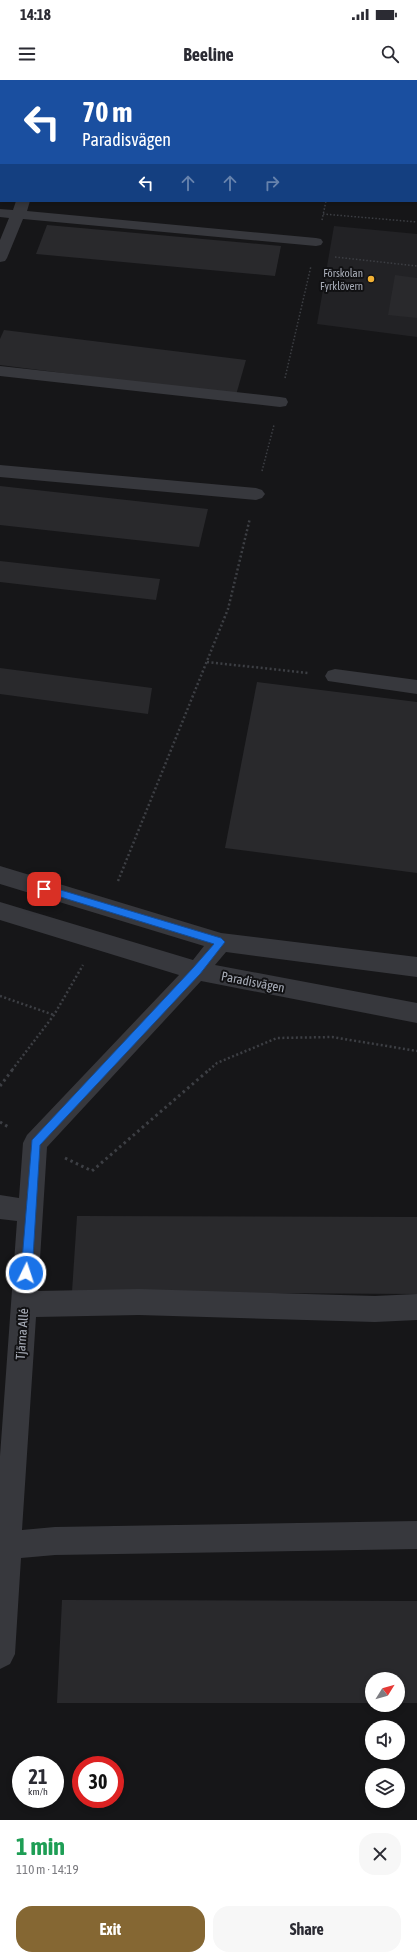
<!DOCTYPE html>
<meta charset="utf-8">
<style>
:root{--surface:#fff;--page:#f7f7f7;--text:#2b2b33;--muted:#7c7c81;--accent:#856733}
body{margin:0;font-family:"Asap Condensed",sans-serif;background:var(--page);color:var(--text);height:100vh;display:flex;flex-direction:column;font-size:15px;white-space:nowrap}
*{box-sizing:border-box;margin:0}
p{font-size:13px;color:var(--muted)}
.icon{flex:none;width:22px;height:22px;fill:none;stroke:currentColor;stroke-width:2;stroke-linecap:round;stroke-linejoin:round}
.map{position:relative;height:1740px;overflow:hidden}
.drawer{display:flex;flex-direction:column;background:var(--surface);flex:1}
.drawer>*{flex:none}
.guide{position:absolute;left:0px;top:0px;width:417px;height:122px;box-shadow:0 2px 6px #0003;background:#1a4fa0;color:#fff;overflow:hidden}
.needle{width:26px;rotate:53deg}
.buttons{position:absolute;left:365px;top:1592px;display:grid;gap:8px}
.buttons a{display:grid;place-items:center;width:40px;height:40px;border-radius:50%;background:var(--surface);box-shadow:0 2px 6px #0003;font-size:20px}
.speed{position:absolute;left:12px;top:1676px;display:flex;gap:8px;font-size:20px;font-weight:700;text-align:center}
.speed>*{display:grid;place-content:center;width:52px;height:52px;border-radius:50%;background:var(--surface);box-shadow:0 2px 6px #0003;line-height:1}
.speed small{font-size:10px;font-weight:400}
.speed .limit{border:6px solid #d22;background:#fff;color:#111}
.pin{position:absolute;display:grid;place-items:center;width:34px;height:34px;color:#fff;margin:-17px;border-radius:8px;box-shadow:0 2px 6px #0006}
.me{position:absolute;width:44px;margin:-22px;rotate:4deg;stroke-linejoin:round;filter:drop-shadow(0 0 3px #0008)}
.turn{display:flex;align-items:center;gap:14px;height:84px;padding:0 16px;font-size:18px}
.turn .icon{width:52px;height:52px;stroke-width:2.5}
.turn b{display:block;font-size:28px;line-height:34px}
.lanes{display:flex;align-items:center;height:38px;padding:0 16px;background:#0003;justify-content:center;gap:20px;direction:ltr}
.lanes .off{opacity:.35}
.round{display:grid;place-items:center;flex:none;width:42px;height:42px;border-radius:16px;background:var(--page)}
.head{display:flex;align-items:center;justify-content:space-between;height:68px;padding:0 16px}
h1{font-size:24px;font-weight:700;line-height:30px;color:#1e9e55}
.primary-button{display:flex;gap:8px;margin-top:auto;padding:8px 16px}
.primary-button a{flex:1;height:46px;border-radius:16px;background:var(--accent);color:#fff;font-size:16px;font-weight:700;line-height:46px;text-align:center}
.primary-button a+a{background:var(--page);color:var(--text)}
.status{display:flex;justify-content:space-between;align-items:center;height:28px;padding:0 20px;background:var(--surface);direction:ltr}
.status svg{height:11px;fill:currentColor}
header{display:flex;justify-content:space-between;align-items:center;height:52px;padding:0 16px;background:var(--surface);font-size:18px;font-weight:700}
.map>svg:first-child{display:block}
.built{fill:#222225}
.building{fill:#29292c}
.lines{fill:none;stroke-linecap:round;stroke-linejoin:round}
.path-far2{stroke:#3d3f44;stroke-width:1.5;stroke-dasharray:1.5 2;stroke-linecap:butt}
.path-far1{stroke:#3d3f44;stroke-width:2.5;stroke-dasharray:2 2.5;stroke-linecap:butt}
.path{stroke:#3d3f44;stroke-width:3;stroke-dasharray:2.5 3.5;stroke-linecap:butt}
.minor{fill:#37383d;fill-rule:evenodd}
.route{fill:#1a73e8;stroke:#114b97}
.poi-dot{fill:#f2b134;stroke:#111113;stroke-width:1.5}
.labels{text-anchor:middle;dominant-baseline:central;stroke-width:4;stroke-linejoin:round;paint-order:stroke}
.far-poi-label{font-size:11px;fill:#a8adb8;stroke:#111113;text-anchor:end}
.street-label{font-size:13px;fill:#a8adb8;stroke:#111113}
</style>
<div class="status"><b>14:18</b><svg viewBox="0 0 49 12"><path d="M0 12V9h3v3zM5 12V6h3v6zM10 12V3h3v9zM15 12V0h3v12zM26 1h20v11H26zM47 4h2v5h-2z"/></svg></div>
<header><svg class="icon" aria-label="menu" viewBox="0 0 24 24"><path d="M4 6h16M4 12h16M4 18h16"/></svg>Beeline<svg class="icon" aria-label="search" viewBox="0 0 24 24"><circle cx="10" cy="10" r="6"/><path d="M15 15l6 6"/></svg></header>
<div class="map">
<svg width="417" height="1740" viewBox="0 0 417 1740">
<rect width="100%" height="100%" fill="#161618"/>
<polygon class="built" points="334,146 417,154 417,257 317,244"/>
<g class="building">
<polygon points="47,145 281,166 275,196 36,174"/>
<polygon points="395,195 417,198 417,238 388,235"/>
<polygon points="4,250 246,280 236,315 0,285 0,259"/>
<polygon points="0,406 208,429 199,467 0,445"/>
<polygon points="0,481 160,499 156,520 0,502"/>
<polygon points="0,588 152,608 148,634 0,614"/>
<polygon points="257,602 417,622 417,793 225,768"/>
<polygon points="77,1136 417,1137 417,1214 72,1212"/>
<polygon points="62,1520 417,1521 417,1623 398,1623 398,1599 372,1599 372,1623 57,1623"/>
</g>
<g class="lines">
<g class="path-far2">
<polyline points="77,0 85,1"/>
<polyline points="323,134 417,142"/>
<polyline points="322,140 326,121"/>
<polyline points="335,177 417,186"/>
<polyline points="285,298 311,186"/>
<polyline points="262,391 274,345"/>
</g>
<g class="path-far1">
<polyline points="207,582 308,593"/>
<polyline points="118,801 228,529 250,438"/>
<polyline points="0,916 54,935"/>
<polyline points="12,990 54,935 83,885"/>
<polyline points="209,990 217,983 277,958 332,957 417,971"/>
</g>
<g class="path">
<polyline points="0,1006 13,989"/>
<polyline points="0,1042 10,1048"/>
<polyline points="65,1078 92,1091 210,989"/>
</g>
<g class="minor">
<rect x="0" y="59" width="1" height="8"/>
<polygon points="16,121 30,121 27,131 316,158 321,159 323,162 321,165 316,166 23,139 7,178 5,181 0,182 0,160 9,138 0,137 0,129 13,130"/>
<polygon points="0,286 280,317 286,318 288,322 286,326 280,327 0,296"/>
<polygon points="0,385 256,408 262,410 265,414 262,418 256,420 0,397"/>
<polygon points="335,589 417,600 417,614 328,601 325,596 328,591"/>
<polygon points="0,786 221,853 417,877 417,897 226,872 215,885 417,923 417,943 201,901 47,1067 38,1211 139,1209 375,1216 417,1214 417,1240 375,1242 139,1235 36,1237 22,1450 55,1447 417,1441 417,1469 55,1475 21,1478 15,1574 10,1584 0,1589 0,1376 17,1141 0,1139 0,1115 19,1118 23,1063 27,1055 179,895 0,840 0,822 193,880 204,866 0,804"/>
</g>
</g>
<polygon class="route" points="44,805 221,858 225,862 200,894 40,1065 32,1193 30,1197 26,1198 23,1197 21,1193 32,1060 193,888 214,864 41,811 40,809"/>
<circle class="poi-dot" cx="371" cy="199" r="4"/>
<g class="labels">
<g class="far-poi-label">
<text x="363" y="193">Förskolan<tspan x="363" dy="13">Fyrklövern</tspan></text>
</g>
<g class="street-label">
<text transform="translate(253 902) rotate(11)">Paradisvägen</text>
<text transform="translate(22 1254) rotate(-86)">Tjärna Allé</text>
</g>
</g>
</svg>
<div class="buttons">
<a><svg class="needle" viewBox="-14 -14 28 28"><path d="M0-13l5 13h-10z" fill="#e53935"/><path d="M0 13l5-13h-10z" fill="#7c7c81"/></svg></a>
<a><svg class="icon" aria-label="sound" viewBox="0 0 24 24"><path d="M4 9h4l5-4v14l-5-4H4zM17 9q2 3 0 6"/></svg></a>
<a><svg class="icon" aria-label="layers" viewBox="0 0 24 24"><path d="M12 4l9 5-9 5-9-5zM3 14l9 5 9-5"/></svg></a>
</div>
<div class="speed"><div>21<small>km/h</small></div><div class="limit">30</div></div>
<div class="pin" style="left:44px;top:809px;background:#d93025"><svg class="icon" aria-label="arrive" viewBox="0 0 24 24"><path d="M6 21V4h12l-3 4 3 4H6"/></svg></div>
<svg class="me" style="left:26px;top:1193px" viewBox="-20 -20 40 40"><circle r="17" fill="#1a73e8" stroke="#fff" stroke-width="3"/><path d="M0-11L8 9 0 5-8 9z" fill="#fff"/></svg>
<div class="guide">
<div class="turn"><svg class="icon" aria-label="left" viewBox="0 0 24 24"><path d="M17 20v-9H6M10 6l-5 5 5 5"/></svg><div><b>70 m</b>Paradisvägen</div></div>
<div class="lanes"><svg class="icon" aria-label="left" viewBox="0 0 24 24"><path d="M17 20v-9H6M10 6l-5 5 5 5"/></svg><svg class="icon off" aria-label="ahead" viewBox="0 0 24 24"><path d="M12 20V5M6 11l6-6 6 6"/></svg><svg class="icon off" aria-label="ahead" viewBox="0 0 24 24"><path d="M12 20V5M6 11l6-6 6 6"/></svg><svg class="icon off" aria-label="right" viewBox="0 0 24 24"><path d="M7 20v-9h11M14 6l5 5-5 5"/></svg></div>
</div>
</div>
<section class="drawer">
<div class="head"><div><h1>1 min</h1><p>110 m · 14:19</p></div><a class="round"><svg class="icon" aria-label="close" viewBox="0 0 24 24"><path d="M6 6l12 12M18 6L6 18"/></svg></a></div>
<div class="primary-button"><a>Exit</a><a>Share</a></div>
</section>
